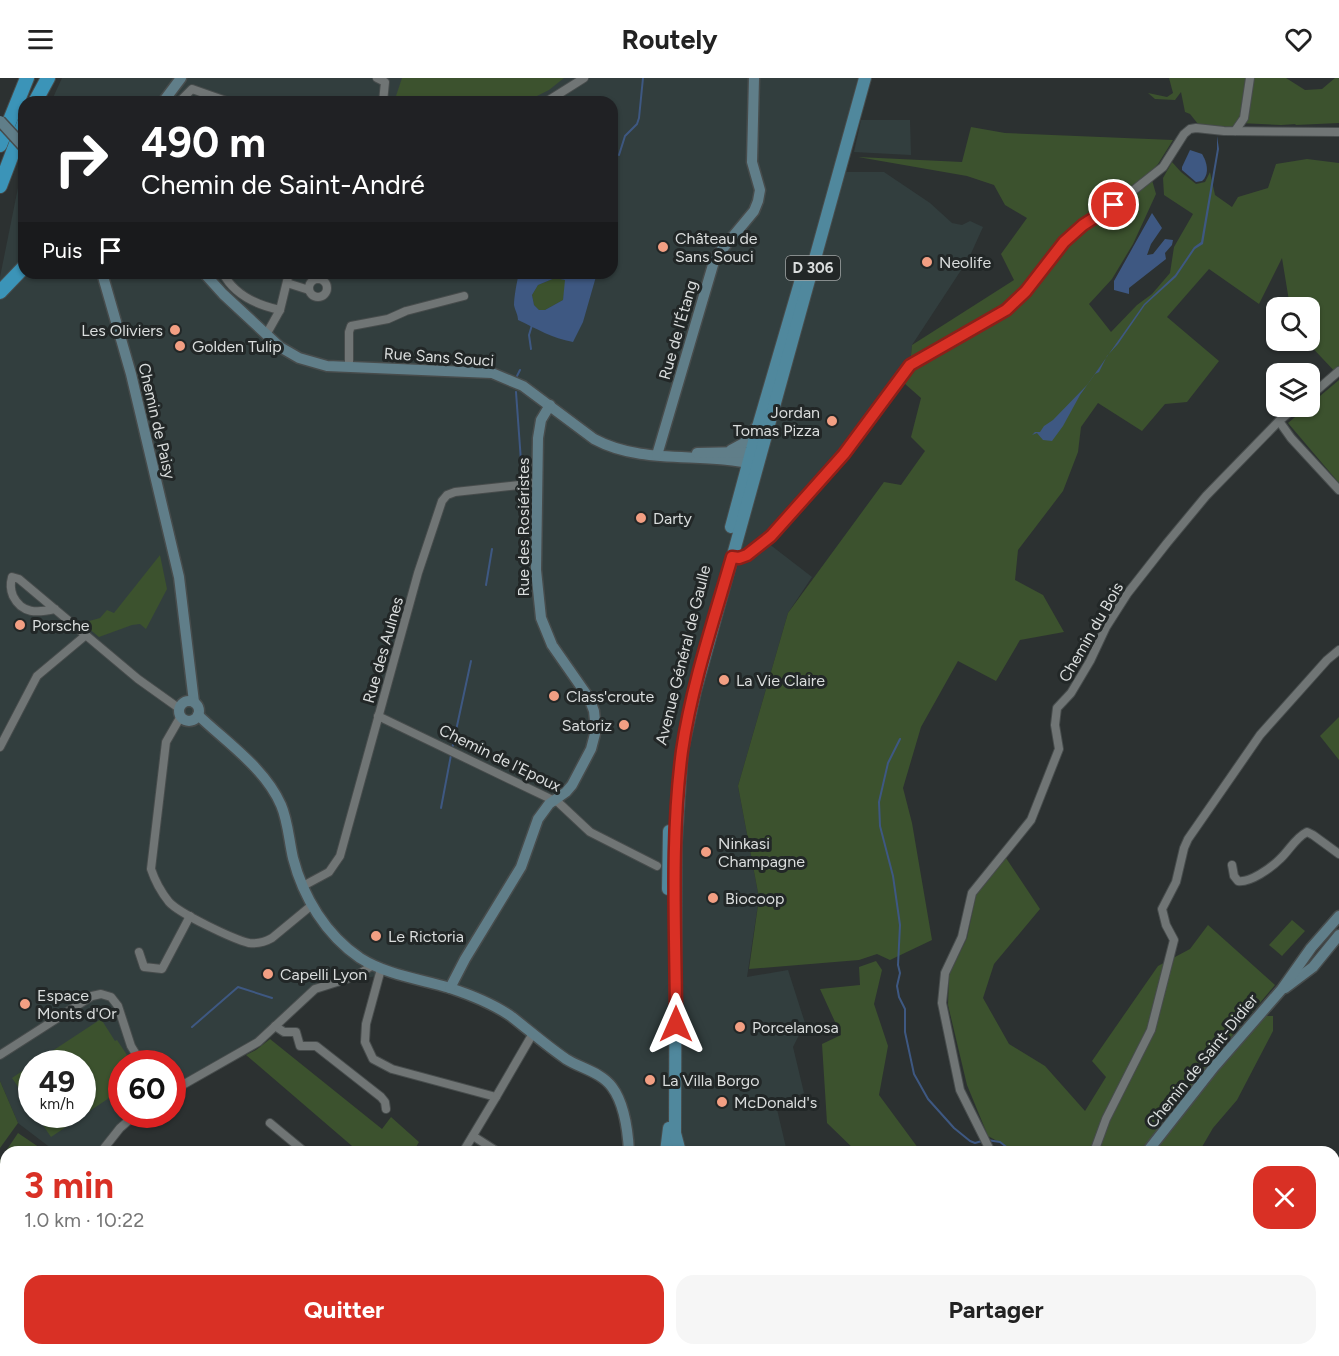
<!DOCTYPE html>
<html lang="fr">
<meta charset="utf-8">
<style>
:root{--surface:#fff;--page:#f6f6f6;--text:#222;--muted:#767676;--accent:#d93025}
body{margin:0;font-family:Figtree,sans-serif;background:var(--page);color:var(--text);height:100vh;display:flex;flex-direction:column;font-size:22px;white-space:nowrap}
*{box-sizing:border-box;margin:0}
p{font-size:20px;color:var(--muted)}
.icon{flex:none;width:33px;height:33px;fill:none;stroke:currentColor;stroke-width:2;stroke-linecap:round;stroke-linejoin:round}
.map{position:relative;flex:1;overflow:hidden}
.panel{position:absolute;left:0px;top:1068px;width:1340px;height:210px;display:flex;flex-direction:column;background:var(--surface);border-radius:18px 18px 0 0;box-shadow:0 2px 4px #0004}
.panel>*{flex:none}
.banner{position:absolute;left:18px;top:18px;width:600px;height:183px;border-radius:18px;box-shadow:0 2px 4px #0004;background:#202124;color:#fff;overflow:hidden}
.tools{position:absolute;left:1266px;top:219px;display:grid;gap:12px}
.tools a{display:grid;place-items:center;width:54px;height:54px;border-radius:12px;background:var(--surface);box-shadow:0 2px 4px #0004;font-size:30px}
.speed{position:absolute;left:18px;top:972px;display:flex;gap:12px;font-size:30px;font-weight:700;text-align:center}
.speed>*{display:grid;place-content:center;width:78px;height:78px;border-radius:50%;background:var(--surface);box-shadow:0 2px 4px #0004;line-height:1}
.speed small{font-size:15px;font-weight:400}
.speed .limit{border:9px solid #d22;background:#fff;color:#111}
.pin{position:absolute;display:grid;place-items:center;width:51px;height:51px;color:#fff;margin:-26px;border:3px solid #fff;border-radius:50%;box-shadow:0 2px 6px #0007}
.me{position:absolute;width:66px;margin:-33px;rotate:0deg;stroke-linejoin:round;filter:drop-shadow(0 0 4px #0008)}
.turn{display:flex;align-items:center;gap:21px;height:126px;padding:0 24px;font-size:27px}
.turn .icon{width:78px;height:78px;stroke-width:2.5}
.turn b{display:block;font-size:42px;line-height:51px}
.then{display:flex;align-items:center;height:57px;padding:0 24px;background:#0003;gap:12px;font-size:22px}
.round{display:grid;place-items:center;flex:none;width:63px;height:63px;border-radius:18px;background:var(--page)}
.summary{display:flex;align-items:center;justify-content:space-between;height:102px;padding:0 24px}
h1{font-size:36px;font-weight:700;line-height:45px;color:var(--accent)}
.button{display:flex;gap:12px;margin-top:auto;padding:12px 24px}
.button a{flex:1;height:69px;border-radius:18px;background:var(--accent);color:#fff;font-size:24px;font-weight:700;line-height:69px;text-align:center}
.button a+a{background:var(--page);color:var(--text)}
header{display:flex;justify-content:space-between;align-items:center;height:78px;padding:0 24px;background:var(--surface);font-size:27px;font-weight:700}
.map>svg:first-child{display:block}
.built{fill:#323e3e;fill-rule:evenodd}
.green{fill:#3c522e}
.water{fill:#3e5882;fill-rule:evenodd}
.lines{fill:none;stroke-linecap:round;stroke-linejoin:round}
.stream{stroke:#3e5882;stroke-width:2}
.street-casing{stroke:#474c4c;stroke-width:10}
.secondary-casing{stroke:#474c4c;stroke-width:13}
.primary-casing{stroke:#474c4c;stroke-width:14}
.highway-casing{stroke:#474c4c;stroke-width:16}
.street{stroke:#707575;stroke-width:8}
.secondary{stroke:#607e89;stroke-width:10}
.primary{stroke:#50889d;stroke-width:12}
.highway{stroke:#3b94b8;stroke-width:14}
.secondary-bridge-casing{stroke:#474c4c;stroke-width:13;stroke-linecap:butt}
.secondary-bridge{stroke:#607e89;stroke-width:10}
.route-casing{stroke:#8d1f18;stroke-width:15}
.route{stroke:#d93025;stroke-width:10}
.poi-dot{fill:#f39f83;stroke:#222727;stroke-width:2}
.labels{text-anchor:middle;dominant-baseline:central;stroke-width:6;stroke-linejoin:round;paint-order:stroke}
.shield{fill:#222727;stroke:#a3a6a6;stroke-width:1.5}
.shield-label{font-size:15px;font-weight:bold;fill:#dadddd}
.poi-label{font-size:16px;fill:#dadddd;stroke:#222727;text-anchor:start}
.street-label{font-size:16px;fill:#dadddd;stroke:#222727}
</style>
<header><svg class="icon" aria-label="menu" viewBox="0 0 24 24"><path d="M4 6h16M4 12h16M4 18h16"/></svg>Routely<svg class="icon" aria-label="heart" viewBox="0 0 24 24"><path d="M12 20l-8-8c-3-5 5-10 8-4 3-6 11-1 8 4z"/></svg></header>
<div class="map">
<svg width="1339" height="1278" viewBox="0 0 1339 1278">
<rect width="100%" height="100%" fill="#2c3131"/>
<g class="built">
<path d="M 62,0 L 858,0 L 833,94 L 884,94 L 930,125 L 952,145 L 962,147 L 970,143 L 983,149 L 969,180 L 912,267 L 910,287 L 764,462 L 812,499 L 788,535 L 738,708 L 759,820 L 747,899 L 788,892 L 805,945 L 793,969 L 804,1015 L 776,1027 L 787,1074 L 634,1074 L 610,1006 L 494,926 L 395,895 L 317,908 L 251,966 L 173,1012 L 172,986 L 122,986 L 122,1036 L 135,1037 L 102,1074 L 56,1074 L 18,1045 L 0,1003 L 0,199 L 24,80 L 24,195 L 612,195 L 612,24 L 51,24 ZM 32,986 L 82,986 L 82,1036 L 32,1036 Z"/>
<polygon points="861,42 910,42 911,77 854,74"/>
</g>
<g class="green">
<polygon points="402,0 564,0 549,12 525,24 394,24"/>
<polygon points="1169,0 1286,0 1305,12 1322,11 1335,0 1339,0 1339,45 1295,47 1296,46 1281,47 1239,45 1232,51 1227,52 1198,46 1190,36 1185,34 1181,14 1175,22 1155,21 1148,15 1167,19 1173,15"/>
<polygon points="971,49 1005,55 1173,62 1158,86 1150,95 1156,116 1133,166 1112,201 1089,226 1111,254 1137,227 1152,216 1170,195 1174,169 1193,136 1164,117 1163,100 1172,84 1181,94 1196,106 1205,104 1210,94 1215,117 1232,129 1238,119 1268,110 1276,86 1307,81 1339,85 1339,298 1306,263 1310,262 1310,230 1290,229 1282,180 1259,226 1209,191 1167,239 1219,283 1187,324 1165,326 1142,353 1098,325 1081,349 1078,374 1063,413 1018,472 1015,502 1043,517 1064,554 1020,562 996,603 958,583 921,649 903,710 912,745 932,862 890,882 877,876 859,882 749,891 759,820 738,708 788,535 884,404 901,407 925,373 911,359 921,320 904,305 910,287 912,267 1014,202 1001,176 1027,140 1005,127 994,107 967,98 858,79 962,84"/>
<polygon points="555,200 565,202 565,210 563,222 545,232 539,232 534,227 532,217 538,207"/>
<polygon points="1339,302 1339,405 1288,345"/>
<polygon points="160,477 167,511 146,551 140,546 132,547 99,559 82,545 100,540 107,532 114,535"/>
<polygon points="1339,639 1339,682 1320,658"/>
<polygon points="1006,780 1040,831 994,886 983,920 1009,966 1045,988 1085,1033 1106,999 1092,983 1158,888 1190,871 1208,847 1275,907 1207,988 1141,1074 1017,1074 988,1058 967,1007 948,927 949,897 967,860 976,817"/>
<polygon points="1292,842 1305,853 1282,878 1269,867"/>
<polygon points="876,883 882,892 874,926 888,968 879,1017 921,1074 857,1074 827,1045 822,966 841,957 820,911 860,907 859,889"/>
<polygon points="1266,938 1273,938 1273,953 1237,1022 1213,1050 1199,1074 1154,1074 1215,996 1255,948"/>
<polygon points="101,941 115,963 117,962 127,977 125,979 130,985 122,986 121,1012 51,1059 36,1037 34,1038 33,1037 82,1036 82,986 34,985"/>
<polygon points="270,961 382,1051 391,1039 419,1064 413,1074 359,1074 246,977 256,972"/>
<polygon points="31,987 31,1035 24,1024 27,1022 12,1000"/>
<polygon points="0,1003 18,1045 0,1070"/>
<polygon points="18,1055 46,1074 6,1074 6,1174 0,1170 0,1082"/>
<polygon points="981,1272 1273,1272 1273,1278 985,1278"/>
</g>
<g class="water">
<polygon points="1217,58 1219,71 1203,166 1195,171 1176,199 1145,227 1118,266 1107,278 1099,294 1095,296 1080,317 1063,348 1052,363 1043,362 1037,355 1032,357 1035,354 1040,354 1044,348 1053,342 1087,307 1144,226 1175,197 1194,169 1201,164 1217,71"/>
<path d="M 1190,72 L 1202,76 C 1207,84 1210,96 1202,103 L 1196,104 L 1182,92 L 1182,89 Z"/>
<polygon points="1152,135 1162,150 1151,166 1147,177 1153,176 1165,161 1173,162 1172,167 1165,175 1166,181 1129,210 1129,216 1114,212 1114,203"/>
<path d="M 519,195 L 597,195 L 583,244 L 573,264 C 552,260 537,251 518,242 C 518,236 515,233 514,227 C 514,219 517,203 519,195 ZM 555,200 L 565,202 L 563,222 L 545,232 L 539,232 L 534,227 L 532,217 L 538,207 Z"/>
</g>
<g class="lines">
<g class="stream">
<polyline points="619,77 625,58 637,46 639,40 643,0"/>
<polyline points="531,271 529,257 532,247"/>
<polyline points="517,298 520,292"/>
<polyline points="516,314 522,397"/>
<polyline points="486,507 492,471"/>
<polyline points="900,661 888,685 879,724 880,748 893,798 900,847 898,887 900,895 897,908 899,919 905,931 905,954 914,996 928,1021 954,1050 970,1063 975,1065 982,1063"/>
<polyline points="452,671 471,583"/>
<polyline points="441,730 451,677"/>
<polyline points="192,949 238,909 272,920"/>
<polyline points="987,1062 1000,1064 1013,1074"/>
<polyline points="1109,1272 1111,1278"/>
</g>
<g class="street-casing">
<g id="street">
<polyline points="377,0 385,4 383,24"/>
<polyline points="179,24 192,11 229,24"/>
<polyline points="546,24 584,0"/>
<polyline points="1235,53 1244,40 1250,0"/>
<path d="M 223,195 C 234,217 257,227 280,232"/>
<circle cx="318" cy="210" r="9"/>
<polyline points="287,205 309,212"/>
<polyline points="266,257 280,232 289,195"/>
<polyline points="349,289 349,254 351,248 388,241 406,233 464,218"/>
<polyline points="1310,318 1339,293"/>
<polyline points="1279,343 1291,360 1339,412"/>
<polyline points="732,479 739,480 747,477 771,458 844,376 910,287 1006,232 1026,213 1064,164 1083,147 1115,127 1163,89 1184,56 1190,51 1196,50 1224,53 1339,54"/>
<path d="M 55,531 C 37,535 22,536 13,518 C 10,511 10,506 12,499 L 19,501 L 138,601 L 180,631"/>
<path d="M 181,638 L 166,664 L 151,791 C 155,803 161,814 169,824 C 180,836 233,861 249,865 C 257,866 265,864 272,860 L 312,827"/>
<polyline points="378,638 559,725 590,754 657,788"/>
<polyline points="0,669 37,598 86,557"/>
<path d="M 1232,787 L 1234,798 L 1238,803 C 1250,805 1271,790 1280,781 C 1289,773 1295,760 1307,754 L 1313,757 L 1339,776"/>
<polyline points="303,808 329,794 340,778 418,495 442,423 447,417 455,414 537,405"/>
<polyline points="139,874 144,889 162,891 190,838"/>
<polyline points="381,891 366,946 365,964 373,981 392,991 496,1019 532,957"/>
<polyline points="275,948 284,954 296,954 300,968 316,968 381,1019 385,1024 386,1031"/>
<polyline points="0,977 92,918 101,916 111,919 118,928 131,968 142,986"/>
<polyline points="172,1013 258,964 315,911 356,898 373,887"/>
<polyline points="270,1045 305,1074"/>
<polyline points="473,1058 498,1074"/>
<polyline points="101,1074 120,1050 136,1036"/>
<polyline points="463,1074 496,1019"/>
<polyline points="991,1074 960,1012 942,925 945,895 962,859 972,815 1031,742 1059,671 1055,647 1057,630 1071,615 1090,583 1106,549 1127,516 1167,465 1206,418 1279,343 1297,328"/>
<polyline points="1094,1074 1106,1041 1151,952 1174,862 1166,847 1162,831 1176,804 1184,770 1188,761 1260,657 1327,582 1339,572"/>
<polyline points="0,1210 6,1202"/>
<polyline points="51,1272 57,1278"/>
<polyline points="163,1272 170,1278"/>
<polyline points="260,1272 267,1278"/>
<polyline points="314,1272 321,1278"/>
<polyline points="429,1272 436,1278"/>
<polyline points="561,1272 571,1278"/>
<polyline points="637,1272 638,1278"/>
<polyline points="1167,1272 1171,1278"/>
</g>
</g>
<g class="secondary-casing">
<g id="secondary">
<polyline points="163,24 181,0"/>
<polyline points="102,195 131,296 179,499 194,624"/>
<path d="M 204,195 L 223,216 L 280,269 L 299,280 L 327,288 L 492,295 L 523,308 L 594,361 C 644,388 703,373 757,387"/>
<polyline points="731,372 744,365 757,348"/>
<polyline points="697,375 743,374 759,379"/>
<polyline points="657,377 715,180 754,133 758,123 760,112 752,84 754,0"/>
<circle cx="189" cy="633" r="10"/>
<path d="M 198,637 C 226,664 265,690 281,727 C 288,743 289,763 293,780 C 303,819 326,857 360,880 C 387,897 420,901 450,910 C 471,917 494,926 512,939 C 530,953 547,968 566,981 C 580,990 601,994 612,1009 C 624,1025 628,1054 629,1074"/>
<polyline points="450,910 465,881 521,789 538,741 549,726 566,714 572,707 591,671 596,652 594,633 589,620 552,567 541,540 536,492 538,360 541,342 550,327"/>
<polyline points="1285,910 1313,889 1339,857"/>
<polyline points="1147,1074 1214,989 1282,911 1311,870 1339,838"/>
<polyline points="728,1278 744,1272"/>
</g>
</g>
<g class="primary-casing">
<g id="primary">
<polyline points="731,449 759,345 802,198"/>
<polyline points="668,811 669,753"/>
<polyline points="666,1074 669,1050"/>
<polyline points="680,1074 675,1055 676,764 682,673 695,614 865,0"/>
<polyline points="667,1272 667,1278"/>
</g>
</g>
<g class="highway-casing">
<g id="highway">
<polyline points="35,24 48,0"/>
<polyline points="0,67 27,0"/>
<polyline points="0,108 24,45"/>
<polyline points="0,214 24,189"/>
</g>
</g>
<use href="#street" class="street"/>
<use href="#secondary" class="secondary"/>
<use href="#primary" class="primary"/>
<use href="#highway" class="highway"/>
<g class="secondary-bridge-casing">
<polyline id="secondary-bridge" points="0,43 24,69"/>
</g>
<use href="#secondary-bridge" class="secondary-bridge"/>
</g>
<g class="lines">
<g class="route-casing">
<path id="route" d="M 676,946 C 676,856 670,763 682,673 C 691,610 714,541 732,479 L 739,480 L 747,477 L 771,458 L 844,376 L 910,287 L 1006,232 L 1026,213 L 1064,164 L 1083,147 L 1114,127"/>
</g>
<use href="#route" class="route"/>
</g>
<g class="poi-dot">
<circle cx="663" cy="169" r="6"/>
<circle cx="927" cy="184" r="6"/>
<circle cx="175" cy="252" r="6"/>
<circle cx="180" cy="268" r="6"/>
<circle cx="832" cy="343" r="6"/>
<circle cx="641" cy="440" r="6"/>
<circle cx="20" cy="547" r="6"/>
<circle cx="724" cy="602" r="6"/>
<circle cx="554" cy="618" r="6"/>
<circle cx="624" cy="647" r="6"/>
<circle cx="706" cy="774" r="6"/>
<circle cx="713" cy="820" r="6"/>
<circle cx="376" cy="858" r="6"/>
<circle cx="268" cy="896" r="6"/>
<circle cx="25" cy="926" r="6"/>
<circle cx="740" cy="949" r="6"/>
<circle cx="650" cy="1002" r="6"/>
<circle cx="722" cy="1024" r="6"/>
</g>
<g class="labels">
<rect class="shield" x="786" y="178" width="54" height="24" rx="4.5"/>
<g class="shield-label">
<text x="813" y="190">D 306</text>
</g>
<g class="poi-label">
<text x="675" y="160">Château de<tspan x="675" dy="18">Sans Souci</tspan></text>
<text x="939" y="184">Neolife</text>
<text x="163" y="252" text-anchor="end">Les Oliviers</text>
<text x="192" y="268">Golden Tulip</text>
<text x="820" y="334" text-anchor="end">Jordan<tspan x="820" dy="18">Tomas Pizza</tspan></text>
<text x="653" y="440">Darty</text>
<text x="32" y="547">Porsche</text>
<text x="736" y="602">La Vie Claire</text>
<text x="566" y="618">Class'croute</text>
<text x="612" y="647" text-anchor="end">Satoriz</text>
<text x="718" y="765">Ninkasi<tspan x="718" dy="18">Champagne</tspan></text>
<text x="725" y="820">Biocoop</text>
<text x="388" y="858">Le Rictoria</text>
<text x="280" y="896">Capelli Lyon</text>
<text x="37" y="917">Espace<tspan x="37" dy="18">Monts d'Or</tspan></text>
<text x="752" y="949">Porcelanosa</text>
<text x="662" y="1002">La Villa Borgo</text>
<text x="734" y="1024">McDonald's</text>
</g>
<g class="street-label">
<text transform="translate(678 252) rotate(-74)">Rue de l'Étang</text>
<text transform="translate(439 279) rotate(4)">Rue Sans Souci</text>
<text transform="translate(157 343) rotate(77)">Chemin de Paisy</text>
<text transform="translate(523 449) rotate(-90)">Rue des Rosiéristes</text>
<text transform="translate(1091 554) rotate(-60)">Chemin du Bois</text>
<text transform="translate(383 572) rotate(-74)">Rue des Aulnes</text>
<text transform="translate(683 577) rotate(-76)">Avenue Général de Gaulle</text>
<text transform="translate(500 680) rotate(26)">Chemin de l'Epoux</text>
<text transform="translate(1202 983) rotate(-51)">Chemin de Saint-Didier</text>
</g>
</g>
</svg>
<div class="tools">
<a><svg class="icon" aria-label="search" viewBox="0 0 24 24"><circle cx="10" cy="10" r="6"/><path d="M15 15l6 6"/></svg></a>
<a><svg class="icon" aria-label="layers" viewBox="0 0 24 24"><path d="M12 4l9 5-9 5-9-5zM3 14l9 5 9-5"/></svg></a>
</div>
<div class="speed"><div>49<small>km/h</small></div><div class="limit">60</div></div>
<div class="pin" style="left:1114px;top:127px;background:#d93025"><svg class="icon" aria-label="arrive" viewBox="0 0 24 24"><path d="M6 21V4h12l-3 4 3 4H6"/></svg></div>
<svg class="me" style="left:676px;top:946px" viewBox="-20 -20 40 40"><path d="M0-17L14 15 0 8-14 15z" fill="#d93025" stroke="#fff" stroke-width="4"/></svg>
<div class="banner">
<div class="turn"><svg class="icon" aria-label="right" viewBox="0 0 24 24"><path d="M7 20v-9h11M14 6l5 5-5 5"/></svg><div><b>490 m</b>Chemin de Saint-André</div></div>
<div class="then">Puis<svg class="icon" aria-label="arrive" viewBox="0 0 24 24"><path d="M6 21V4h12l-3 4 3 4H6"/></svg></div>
</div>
<section class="panel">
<div class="summary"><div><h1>3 min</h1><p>1.0 km · 10:22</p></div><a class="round" style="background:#d93025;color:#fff"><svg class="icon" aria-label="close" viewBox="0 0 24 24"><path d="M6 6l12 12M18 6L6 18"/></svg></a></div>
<div class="button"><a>Quitter</a><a>Partager</a></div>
</section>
</div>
